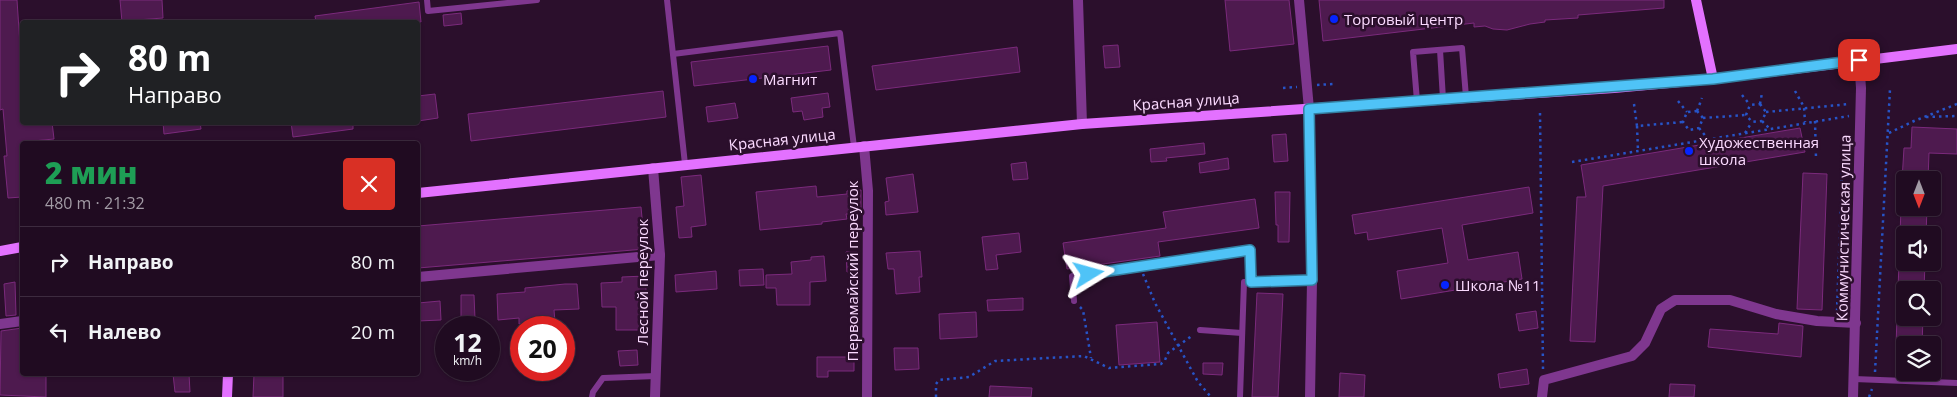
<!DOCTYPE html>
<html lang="ru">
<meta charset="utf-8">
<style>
:root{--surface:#200b21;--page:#28142a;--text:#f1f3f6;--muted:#a29ba5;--line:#3d2b3f}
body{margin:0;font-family:"Open Sans",sans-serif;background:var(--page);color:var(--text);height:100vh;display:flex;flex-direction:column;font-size:19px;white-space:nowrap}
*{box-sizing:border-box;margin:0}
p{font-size:16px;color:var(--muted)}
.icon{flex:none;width:28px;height:28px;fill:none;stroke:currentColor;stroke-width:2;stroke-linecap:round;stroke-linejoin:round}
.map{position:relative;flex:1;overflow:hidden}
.sheet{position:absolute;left:20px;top:141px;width:400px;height:235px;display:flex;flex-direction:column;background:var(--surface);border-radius:5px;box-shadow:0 1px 4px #0004,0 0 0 1px var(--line)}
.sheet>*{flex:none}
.guide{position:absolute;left:20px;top:20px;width:400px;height:105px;border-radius:5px;box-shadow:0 1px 4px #0004,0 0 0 1px var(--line);background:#202124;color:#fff;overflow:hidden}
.needle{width:32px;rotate:180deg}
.tools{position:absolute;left:1896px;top:171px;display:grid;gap:10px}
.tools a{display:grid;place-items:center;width:45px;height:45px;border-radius:5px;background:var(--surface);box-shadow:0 1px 4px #0004,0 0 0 1px var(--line);font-size:25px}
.speed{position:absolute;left:435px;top:316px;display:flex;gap:10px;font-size:25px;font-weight:700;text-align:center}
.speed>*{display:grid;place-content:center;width:65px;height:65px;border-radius:50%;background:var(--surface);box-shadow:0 1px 4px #0004,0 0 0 1px var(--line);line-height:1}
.speed small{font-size:12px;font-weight:400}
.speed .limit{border:8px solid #d22;background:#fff;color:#111}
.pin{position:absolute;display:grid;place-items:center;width:42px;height:42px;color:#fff;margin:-21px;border-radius:10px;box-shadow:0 2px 8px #0006}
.me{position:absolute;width:55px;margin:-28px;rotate:82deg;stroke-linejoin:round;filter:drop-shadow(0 0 4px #0008)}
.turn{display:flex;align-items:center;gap:18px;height:105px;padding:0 25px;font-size:22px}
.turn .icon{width:65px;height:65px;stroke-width:2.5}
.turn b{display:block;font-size:35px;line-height:42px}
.round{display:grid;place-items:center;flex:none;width:52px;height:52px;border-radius:5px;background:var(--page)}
.overview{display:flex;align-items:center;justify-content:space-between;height:85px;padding:0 25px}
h1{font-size:30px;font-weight:800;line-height:38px;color:#1e9e55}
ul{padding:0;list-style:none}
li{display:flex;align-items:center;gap:15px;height:70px;padding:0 25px;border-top:1px solid var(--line)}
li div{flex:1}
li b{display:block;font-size:19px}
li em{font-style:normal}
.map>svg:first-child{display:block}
.building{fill:#4e1a4f;stroke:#7b2a7c}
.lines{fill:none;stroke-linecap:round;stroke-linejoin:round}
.path{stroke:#2754c7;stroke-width:2.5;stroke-dasharray:2.5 4;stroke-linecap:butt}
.lane{stroke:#7f378f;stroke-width:6}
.street{stroke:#7f378f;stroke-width:10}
.secondary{stroke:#e371ff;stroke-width:10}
.route-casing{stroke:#337fa1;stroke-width:12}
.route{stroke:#4fc3f7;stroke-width:9}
.poi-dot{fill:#0624ff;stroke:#2b0f2c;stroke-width:2}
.labels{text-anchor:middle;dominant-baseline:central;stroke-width:5;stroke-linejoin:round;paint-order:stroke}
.poi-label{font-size:15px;fill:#fbdaff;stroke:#2b0f2c;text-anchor:start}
.street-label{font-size:15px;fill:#fbdaff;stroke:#2b0f2c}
</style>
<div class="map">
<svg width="1957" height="397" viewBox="0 0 1957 397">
<rect width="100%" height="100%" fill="#2b0f2c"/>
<g class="building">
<polygon points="0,0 17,0 22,75 22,122 52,122 54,139 22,142 22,197 8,198 4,156 7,156 3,109 0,110"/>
<polygon points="120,0 162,0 163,18 137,20 137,22 122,22"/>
<polygon points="1225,0 1289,0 1294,44 1230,51"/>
<polygon points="1319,0 1664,0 1664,8 1578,15 1578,18 1545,20 1545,22 1530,24 1507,30 1493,29 1485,26 1474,27 1474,23 1323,41"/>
<polygon points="419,2 421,22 316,22 315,16"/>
<polygon points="461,13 462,24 444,26 443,15"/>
<polygon points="1118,45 1120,67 1105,68 1103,46"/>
<polygon points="828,46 831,70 694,86 691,62"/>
<polygon points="1017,47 1020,72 876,90 872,66"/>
<polygon points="663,91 666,117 471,141 468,114"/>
<polygon points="828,93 830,107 822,108 823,117 804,120 802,111 793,112 791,98"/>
<polygon points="435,94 438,118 418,121 418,96"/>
<polygon points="735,103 738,118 708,122 706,107"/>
<polygon points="163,122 200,122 201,129 164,134"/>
<polygon points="291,122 353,122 353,129 293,137"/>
<polygon points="1912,127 1957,129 1957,154 1929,153 1928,180 1902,180 1904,148 1911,148"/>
<polygon points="1800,128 1805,152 1603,186 1595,342 1570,341 1577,197 1586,197 1581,165"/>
<polygon points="1286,134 1288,161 1274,162 1272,135"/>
<polygon points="1204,143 1205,154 1166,158 1167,161 1151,162 1150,149"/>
<polygon points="1228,158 1229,169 1200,173 1199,163"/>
<polygon points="1026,162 1028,179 1013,180 1011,164"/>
<polygon points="1803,173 1827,174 1822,310 1797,309"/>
<polygon points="913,174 918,212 886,215 885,202 889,201 886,178"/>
<polygon points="701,175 706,225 691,227 692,237 679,238 676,207 684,206 681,177"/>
<polygon points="816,186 817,197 847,194 847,191 861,190 861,213 846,214 847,219 822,222 822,224 760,230 756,192"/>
<polygon points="1529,187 1533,213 1462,225 1468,260 1518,252 1522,279 1401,299 1397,271 1448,263 1442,228 1368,240 1367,232 1355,234 1352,215"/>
<polygon points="1275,192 1290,192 1289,242 1278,242 1278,225 1276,225"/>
<polygon points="1255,199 1259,228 1158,242 1160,256 1067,269 1063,243 1166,228 1163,212"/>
<polygon points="641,207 645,249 418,268 418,226"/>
<polygon points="1901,208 1927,208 1926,235 1900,235"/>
<polygon points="1019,233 1021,252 996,255 998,269 986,270 982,237"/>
<polygon points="920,251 922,277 919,277 920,292 896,294 894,269 888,269 886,253"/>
<polygon points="846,252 857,252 858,271 847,272"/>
<polygon points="824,256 826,281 810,282 810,305 777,305 776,288 766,288 766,275 792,274 791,262 811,260 811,257"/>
<polygon points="1899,262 1925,262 1924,290 1898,290"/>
<polygon points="763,269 764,285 740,286 739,270"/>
<polygon points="716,271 717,289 676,292 675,275"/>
<polygon points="645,276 647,304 645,304 645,330 616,330 616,307 602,307 601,283 622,282 622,277"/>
<polygon points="15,282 16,315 6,316 4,284"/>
<polygon points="565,284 577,284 579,309 554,310 555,322 519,324 519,318 498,320 497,294 525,292 525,288"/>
<polygon points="1257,293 1283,294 1278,397 1252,397"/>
<polygon points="461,295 474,295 475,319 461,319"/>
<polygon points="1023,298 1023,310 988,311 987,300"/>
<polygon points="440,301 441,320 418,321 418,303"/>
<polygon points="1536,311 1538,328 1519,331 1516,314"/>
<polygon points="976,312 977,337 940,339 939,314"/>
<polygon points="1897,318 1923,318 1922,345 1896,345"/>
<polygon points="1157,322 1160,362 1119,365 1116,325"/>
<polygon points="1779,323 1803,326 1801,357 1708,347 1710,329 1778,334"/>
<polygon points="22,328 22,374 46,374 46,397 0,395 1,331"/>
<polygon points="894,348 918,348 919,369 895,370"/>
<polygon points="637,350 638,365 620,366 618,351"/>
<polygon points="817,357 854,357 854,371 828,371 828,377 817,377"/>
<polygon points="1203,363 1223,363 1222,375 1203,374"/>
<polygon points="1527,369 1529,384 1500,388 1498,374"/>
<polygon points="1340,373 1365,375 1364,397 1339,397"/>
<polygon points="173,374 189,374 190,392 175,392"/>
<polygon points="254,374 283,375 283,397 253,397"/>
<polygon points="1670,384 1695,385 1694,397 1669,397"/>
<polygon points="990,386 1032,388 1031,397 989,397"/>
</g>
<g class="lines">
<g class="path">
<polyline points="1317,85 1333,84"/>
<polyline points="1283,88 1297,87"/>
<polyline points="1795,91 1804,107 1805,122"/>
<polyline points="1742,95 1750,105"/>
<polyline points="1678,101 1687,112"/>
<polyline points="1634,104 1637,126 1683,122"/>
<polygon points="1760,104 1766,112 1762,121 1752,122 1746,115 1750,105"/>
<polyline points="1760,104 1762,93"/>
<polygon points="1697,111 1703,118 1699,128 1689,130 1683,122 1687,112"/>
<polyline points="1697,111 1702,98"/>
<polyline points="1766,112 1849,104"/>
<polyline points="1540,113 1543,369"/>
<polyline points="1926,117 1957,116"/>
<polyline points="1703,118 1746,115"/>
<polyline points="1762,121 1770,129"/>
<polyline points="1815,121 1816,158"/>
<polyline points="1637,126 1638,151"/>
<polyline points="1699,128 1708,139"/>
<polyline points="1745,133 1752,122"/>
<polyline points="1889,133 1914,121 1957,104"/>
<polyline points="1572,162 1849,116"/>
<polyline points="1143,274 1155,303 1198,382 1211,397"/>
<polyline points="1080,307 1083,310 1091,358"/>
<polyline points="1837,311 1842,173 1846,160"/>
<polyline points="1875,372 1890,89"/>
<polyline points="936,397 936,384 939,380 969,377 995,361 1084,356 1109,368 1161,364 1165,360 1168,353 1193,335"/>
<polyline points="1869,397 1872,389"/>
</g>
<g class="lane">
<polyline points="427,0 428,11 537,0"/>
<polyline points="667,0 685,164"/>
<polyline points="1440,50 1443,99"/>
<polyline points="673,54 840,33 854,147"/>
<polyline points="1417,101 1413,52 1462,48 1466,97"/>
<polyline points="1074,301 1072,276 1250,250 1251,282"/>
<polyline points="1200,330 1242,333"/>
<polyline points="1854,379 1957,383"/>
<polyline points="592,397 593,392 603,378 656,376"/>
<polyline points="1240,397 1244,282 1312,280"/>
</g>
<g class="street">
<polyline points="1078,0 1082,124"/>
<polyline points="1299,0 1309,109 1312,280 1310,397"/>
<polyline points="864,146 868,191 867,397"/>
<polyline points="653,168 660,255 655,397"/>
<polyline points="418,277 660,255"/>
<polyline points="0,324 22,321"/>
<polyline points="1542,397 1544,380 1632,356 1645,343 1661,309 1675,300 1730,300 1776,314 1817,321 1856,323"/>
<polyline points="1853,397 1861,88 1859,60"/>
</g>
<g class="secondary">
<polyline points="1696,0 1713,79"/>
<polyline points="418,193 1082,124 1614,88 1713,79 1957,49"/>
<polyline points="0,251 22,247"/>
<polyline points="227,397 228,374"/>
</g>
</g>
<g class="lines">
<g class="route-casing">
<polyline id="route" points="1089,274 1250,250 1251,282 1312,280 1309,109 1713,79 1859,60"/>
</g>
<use href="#route" class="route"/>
</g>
<g class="poi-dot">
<circle cx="1334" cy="19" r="5"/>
<circle cx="753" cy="79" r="5"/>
<circle cx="1689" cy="151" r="5"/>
<circle cx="1445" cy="285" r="5"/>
</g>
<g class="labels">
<g class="poi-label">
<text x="1344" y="19">Торговый центр</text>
<text x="763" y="79">Магнит</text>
<text x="1699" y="142">Художественная<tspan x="1699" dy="17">школа</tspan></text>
<text x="1455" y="285">Школа №11</text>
</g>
<g class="street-label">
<text transform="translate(1186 101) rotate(-4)">Красная улица</text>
<text transform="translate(782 139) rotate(-6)">Красная улица</text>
<text transform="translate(1843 228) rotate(-89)">Коммунистическая улица</text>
<text transform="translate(852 271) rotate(-90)">Первомайский переулок</text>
<text transform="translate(642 282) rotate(-90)">Лесной переулок</text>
</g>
</g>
</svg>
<div class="tools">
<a><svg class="needle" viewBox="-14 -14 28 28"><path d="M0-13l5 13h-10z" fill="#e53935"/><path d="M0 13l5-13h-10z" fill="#a29ba5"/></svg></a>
<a><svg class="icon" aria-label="sound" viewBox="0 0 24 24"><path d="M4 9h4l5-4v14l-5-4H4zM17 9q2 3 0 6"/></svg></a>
<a><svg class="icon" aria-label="search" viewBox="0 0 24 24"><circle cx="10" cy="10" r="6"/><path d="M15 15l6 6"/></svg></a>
<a><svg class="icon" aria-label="layers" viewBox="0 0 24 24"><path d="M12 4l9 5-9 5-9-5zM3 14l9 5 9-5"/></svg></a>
</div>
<div class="speed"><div>12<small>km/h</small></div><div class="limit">20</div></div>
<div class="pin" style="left:1859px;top:60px;background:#d93025"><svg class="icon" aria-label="arrive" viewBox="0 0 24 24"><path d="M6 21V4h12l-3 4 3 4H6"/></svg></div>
<svg class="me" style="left:1089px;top:274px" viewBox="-20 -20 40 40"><path d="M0-17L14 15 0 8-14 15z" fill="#4fc3f7" stroke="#fff" stroke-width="4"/></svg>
<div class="guide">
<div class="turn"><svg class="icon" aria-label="right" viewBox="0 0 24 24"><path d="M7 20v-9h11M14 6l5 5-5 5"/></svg><div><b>80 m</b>Направо</div></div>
</div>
<section class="sheet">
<div class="overview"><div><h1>2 мин</h1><p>480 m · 21:32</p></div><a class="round" style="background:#d93025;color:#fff"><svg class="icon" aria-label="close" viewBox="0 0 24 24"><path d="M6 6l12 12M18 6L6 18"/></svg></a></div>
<ul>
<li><svg class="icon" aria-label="right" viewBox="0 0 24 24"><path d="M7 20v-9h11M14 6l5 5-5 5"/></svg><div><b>Направо</b></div><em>80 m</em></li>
<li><svg class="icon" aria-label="left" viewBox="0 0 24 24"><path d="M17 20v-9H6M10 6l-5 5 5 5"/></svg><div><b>Налево</b></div><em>20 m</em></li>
</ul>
</section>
</div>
